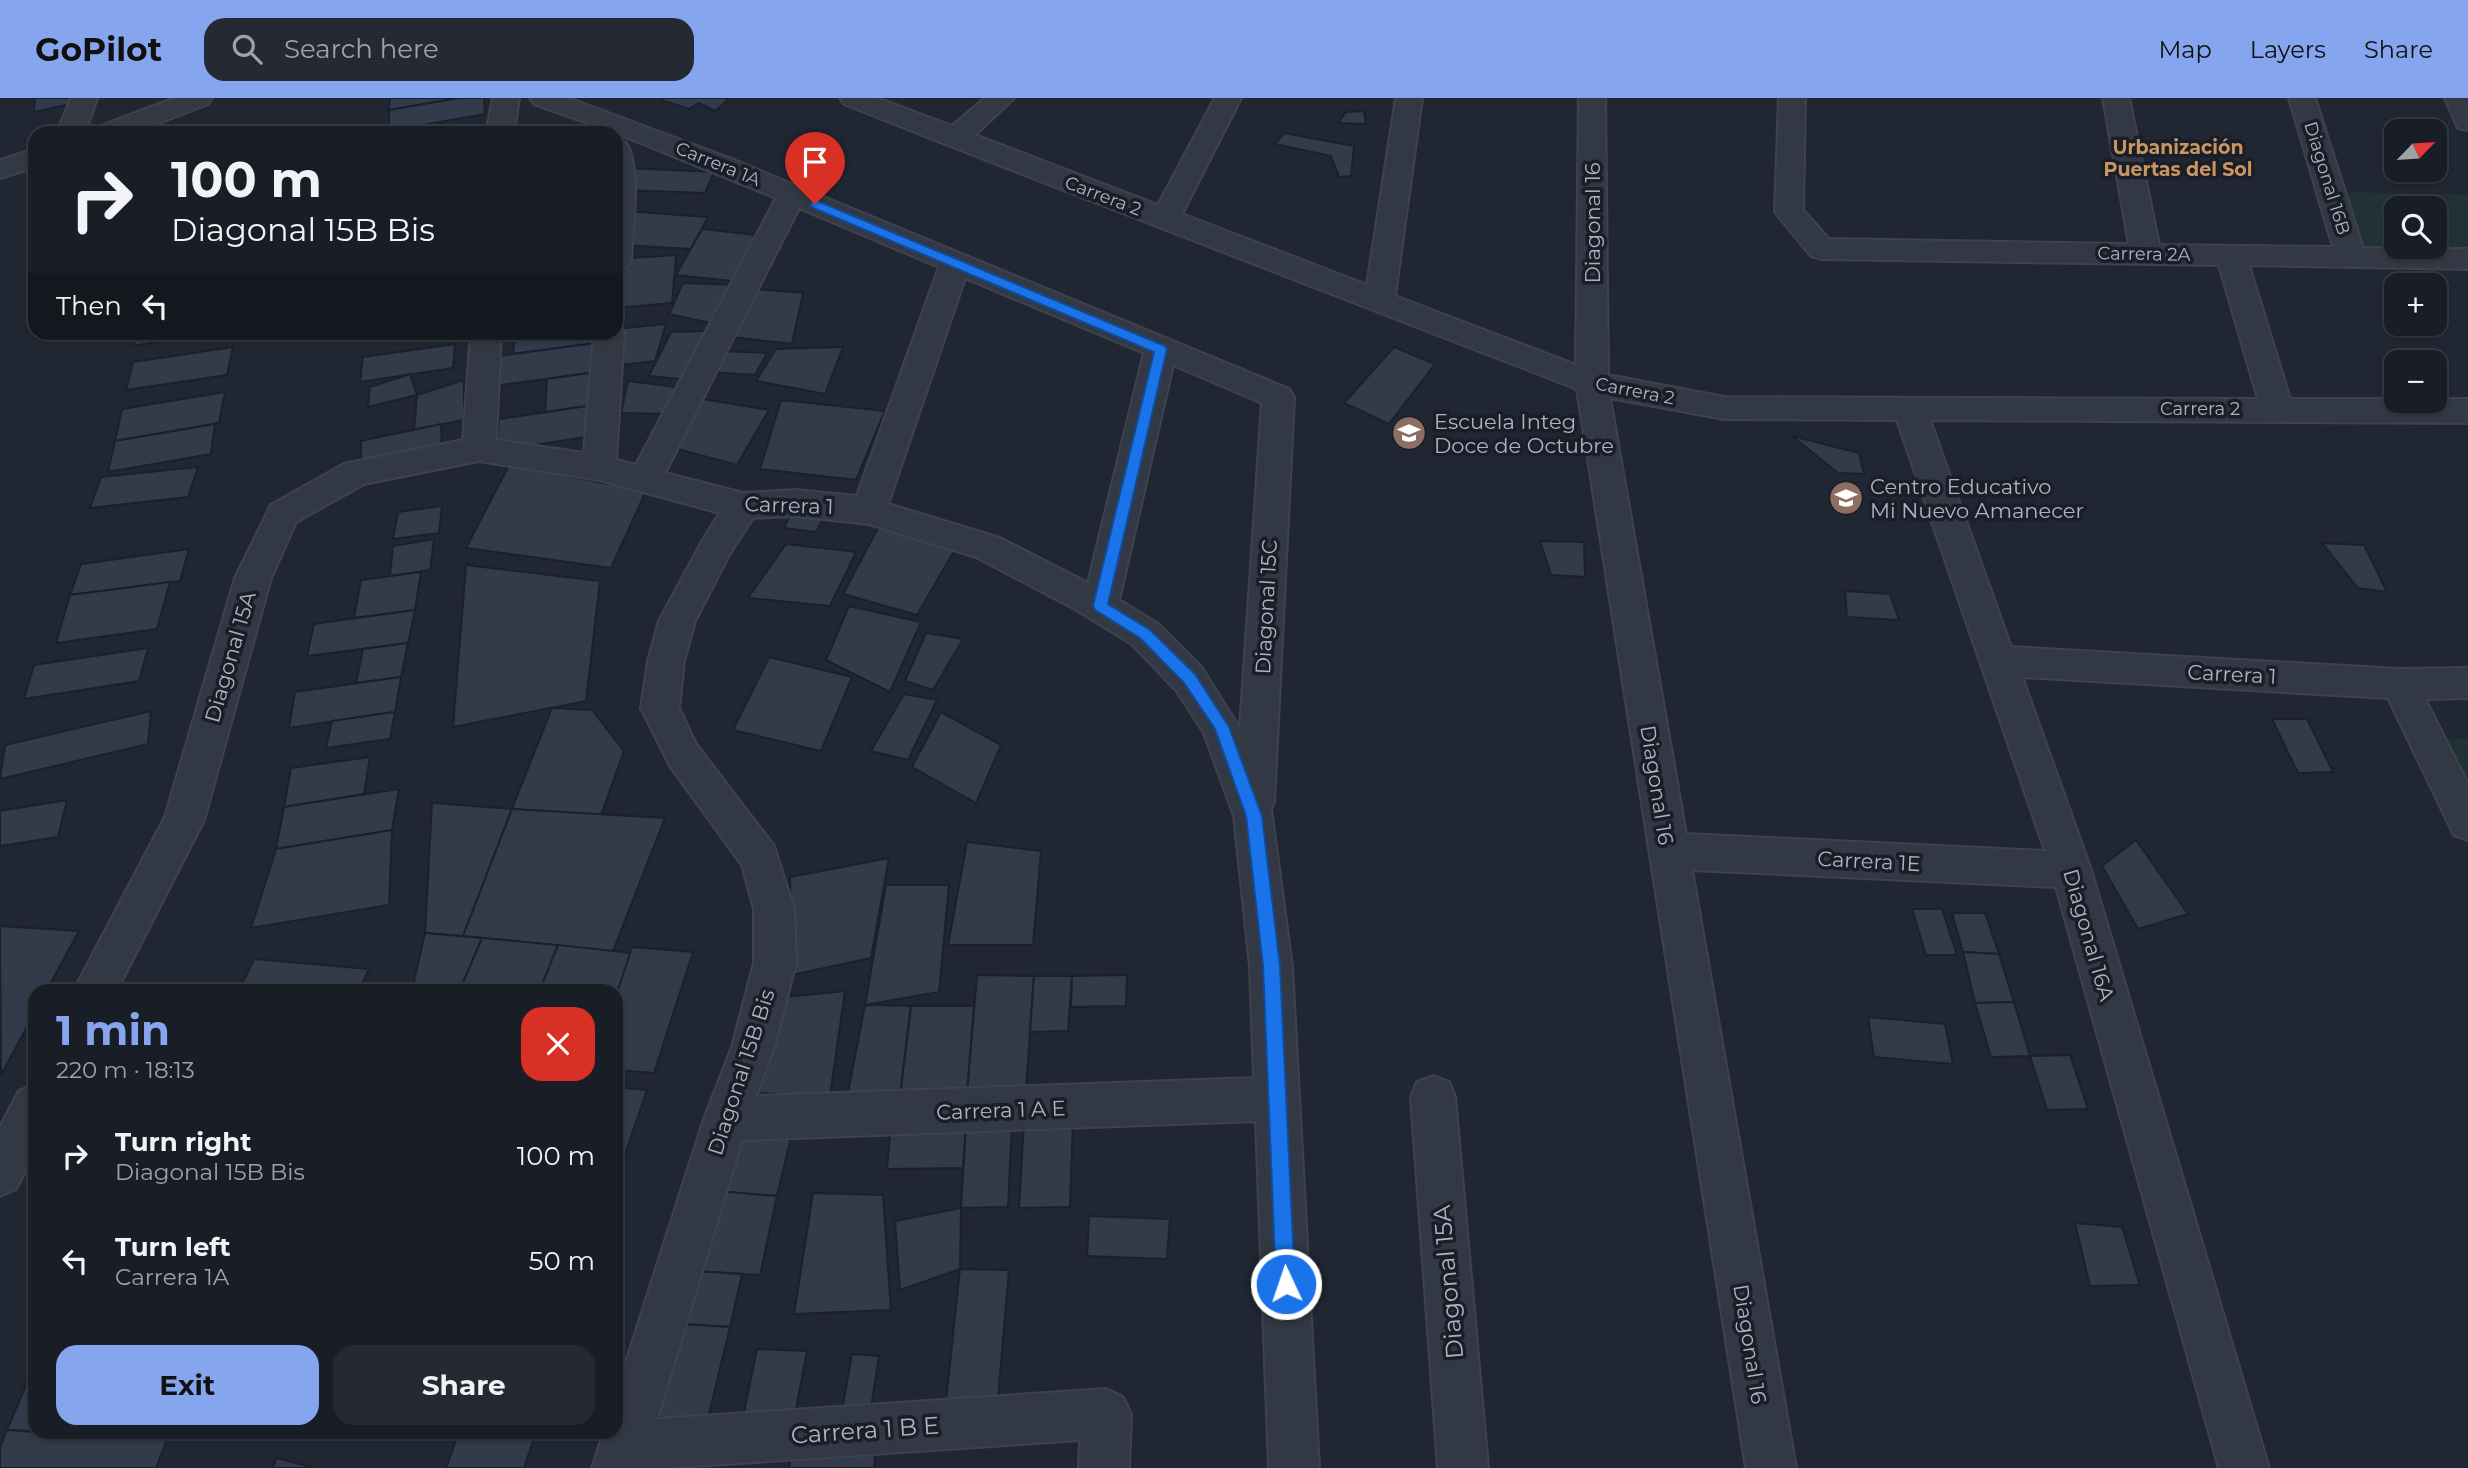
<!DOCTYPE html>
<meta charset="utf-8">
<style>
:root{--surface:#181d26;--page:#252a32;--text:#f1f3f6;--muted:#9fa2a7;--line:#363b43;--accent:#85a6ef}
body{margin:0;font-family:Montserrat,sans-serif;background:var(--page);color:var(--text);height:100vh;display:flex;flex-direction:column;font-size:26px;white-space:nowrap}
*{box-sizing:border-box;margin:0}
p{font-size:23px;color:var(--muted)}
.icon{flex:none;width:38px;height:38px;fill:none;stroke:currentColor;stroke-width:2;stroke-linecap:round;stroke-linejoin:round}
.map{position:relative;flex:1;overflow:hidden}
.side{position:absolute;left:28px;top:886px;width:595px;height:455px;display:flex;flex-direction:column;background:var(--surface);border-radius:21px;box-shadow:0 2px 5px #0004,0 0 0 2px var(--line)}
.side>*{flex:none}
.top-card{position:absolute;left:28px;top:28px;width:595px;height:214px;border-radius:21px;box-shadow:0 2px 5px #0004,0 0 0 2px var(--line);background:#181d26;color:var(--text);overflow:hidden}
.needle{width:46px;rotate:65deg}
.fabs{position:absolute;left:2384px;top:21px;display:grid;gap:14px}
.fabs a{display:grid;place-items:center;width:63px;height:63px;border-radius:14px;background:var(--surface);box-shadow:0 2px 5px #0004,0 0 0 2px var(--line);font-size:35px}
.pin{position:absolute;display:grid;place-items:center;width:60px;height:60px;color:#fff;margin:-72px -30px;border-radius:50% 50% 50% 0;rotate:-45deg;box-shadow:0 0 7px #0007}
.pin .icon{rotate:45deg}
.me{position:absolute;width:77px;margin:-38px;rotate:357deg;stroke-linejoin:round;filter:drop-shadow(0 0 5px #0008)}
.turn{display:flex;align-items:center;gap:24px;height:147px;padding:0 28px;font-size:32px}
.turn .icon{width:91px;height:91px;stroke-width:2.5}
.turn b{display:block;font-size:49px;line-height:60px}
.then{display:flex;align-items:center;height:66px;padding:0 28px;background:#0003;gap:14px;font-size:26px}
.round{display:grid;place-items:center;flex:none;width:74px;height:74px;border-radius:21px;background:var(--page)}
.summary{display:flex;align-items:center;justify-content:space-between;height:119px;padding:0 28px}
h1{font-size:42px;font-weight:700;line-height:52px;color:var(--accent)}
.primary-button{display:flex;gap:14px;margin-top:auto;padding:14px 28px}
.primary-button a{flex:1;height:80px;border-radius:21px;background:var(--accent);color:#111;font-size:28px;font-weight:700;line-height:80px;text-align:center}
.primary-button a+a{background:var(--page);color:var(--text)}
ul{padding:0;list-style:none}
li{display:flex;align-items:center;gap:21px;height:105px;padding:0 28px}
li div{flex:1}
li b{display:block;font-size:26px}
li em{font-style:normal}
header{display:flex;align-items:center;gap:42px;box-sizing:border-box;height:98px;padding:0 35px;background:var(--accent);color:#111}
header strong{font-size:33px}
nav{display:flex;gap:38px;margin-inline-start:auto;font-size:24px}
.search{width:490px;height:63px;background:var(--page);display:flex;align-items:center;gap:18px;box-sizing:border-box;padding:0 24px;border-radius:21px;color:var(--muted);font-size:26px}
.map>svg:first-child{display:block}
.green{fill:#223134;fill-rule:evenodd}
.building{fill:#323b4a;stroke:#1b202b;stroke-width:2}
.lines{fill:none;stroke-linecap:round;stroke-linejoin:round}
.minor-casing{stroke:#3d424e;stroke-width:4}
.minor{fill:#333944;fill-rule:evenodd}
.route{fill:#1a73e8;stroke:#114b97;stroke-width:2}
.labels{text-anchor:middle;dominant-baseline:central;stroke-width:7;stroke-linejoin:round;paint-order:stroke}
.far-street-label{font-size:18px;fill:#adb4c1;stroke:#191e28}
.far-neighbourhood-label{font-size:19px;font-weight:bold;fill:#c99560;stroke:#191e28}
.street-label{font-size:21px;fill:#adb4c1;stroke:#191e28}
.poi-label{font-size:21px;fill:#adb4c1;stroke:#191e28;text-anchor:start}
.near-street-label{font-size:24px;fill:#adb4c1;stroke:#191e28}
</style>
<header>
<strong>GoPilot</strong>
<div class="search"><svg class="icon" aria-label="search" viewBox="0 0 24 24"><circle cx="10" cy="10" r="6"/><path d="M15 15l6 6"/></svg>Search here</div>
<nav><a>Map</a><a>Layers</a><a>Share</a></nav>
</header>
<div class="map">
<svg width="2468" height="1370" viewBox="0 0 2468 1370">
<rect width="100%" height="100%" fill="#202733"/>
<g class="green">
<path d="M 2341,94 L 2468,97 L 2468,155 L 2356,150 ZM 2396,110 L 2434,110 L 2434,149 L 2396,149 Z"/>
<polygon points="2447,641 2468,641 2468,682"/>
</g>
<g class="building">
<polygon points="35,0 75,0 75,5 34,14"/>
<polygon points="390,0 459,0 389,12"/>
<polygon points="459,0 484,0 485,16 389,33 389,12"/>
<polygon points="663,0 725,0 728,2 715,13 699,5 689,11 661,2"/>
<polygon points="1364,13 1366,26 1338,25 1346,14"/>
<polygon points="1284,35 1354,48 1351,78 1339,79 1331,58 1275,46"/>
<polygon points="625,70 714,74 705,95 623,92"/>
<polygon points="624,113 708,119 691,151 623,147"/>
<polygon points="702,131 756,137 732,183 676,177"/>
<polygon points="676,157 672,205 616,210 616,161"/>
<polygon points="683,185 733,187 715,226 669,216"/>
<polygon points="755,191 803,195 792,246 731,239"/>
<polygon points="666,226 655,263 611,268 616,231"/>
<polygon points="709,233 689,282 649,278 671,234"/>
<polygon points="136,234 209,234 134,248"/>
<polygon points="515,234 604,234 604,244 513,256"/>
<polygon points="604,244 603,273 487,289 490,259"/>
<polygon points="455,246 453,270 360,284 363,259"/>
<polygon points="233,249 227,277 126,292 133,264"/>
<polygon points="843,249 825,296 756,283 776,251"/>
<polygon points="1394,249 1435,266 1389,326 1344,305"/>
<polygon points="722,253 767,255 755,277 708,274"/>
<polygon points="603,273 601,306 545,314 547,281"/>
<polygon points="410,276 417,297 368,309 370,289"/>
<polygon points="464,282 464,322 414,332 417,297"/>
<polygon points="628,283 684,290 671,316 621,315"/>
<polygon points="225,294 219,325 115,343 122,311"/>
<polygon points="697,300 769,312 737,367 670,349"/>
<polygon points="781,302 885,313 856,382 760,371"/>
<polygon points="601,306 599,337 496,353 499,321"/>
<polygon points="215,326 211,356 108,374 115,343"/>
<polygon points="441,326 442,356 361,373 361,343"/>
<polygon points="1792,338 1859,355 1864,376 1838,375"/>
<polygon points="509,367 646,393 611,470 466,450"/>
<polygon points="198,369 188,399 90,410 101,379"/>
<polygon points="442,408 439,435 393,441 398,414"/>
<polygon points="795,408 827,413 816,434 784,430"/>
<polygon points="879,428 958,446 917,517 843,496"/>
<polygon points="434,441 430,472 390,478 393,448"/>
<polygon points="1540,443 1584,444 1585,479 1551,477"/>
<polygon points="2322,445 2364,447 2387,494 2358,490"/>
<polygon points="786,446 856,454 830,508 748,500"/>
<polygon points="189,451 180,483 70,497 81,466"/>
<polygon points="466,467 600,483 586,603 453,629"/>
<polygon points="421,474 415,512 354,520 361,482"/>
<polygon points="170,484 157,531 56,545 70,497"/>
<polygon points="1845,493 1890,496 1899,522 1847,519"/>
<polygon points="849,508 921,524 890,594 826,562"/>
<polygon points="415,512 408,545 307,558 314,526"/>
<polygon points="926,535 963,541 933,592 905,583"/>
<polygon points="408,545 401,579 356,585 363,551"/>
<polygon points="148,550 139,583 24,601 34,567"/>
<polygon points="769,559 852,579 821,653 733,632"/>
<polygon points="401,579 395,614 289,630 295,594"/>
<polygon points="904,596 937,602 908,662 871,653"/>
<polygon points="552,610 592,612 624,653 601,717 512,711"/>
<polygon points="151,613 148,646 0,681 5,647"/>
<polygon points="395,614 390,641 326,650 332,623"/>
<polygon points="941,614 1001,647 976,705 912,669"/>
<polygon points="2272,621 2307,621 2333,674 2298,675"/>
<polygon points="370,659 364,696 284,709 291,670"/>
<polygon points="399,691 392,732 276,751 284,709"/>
<polygon points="67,702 58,739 0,748 0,713"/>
<polygon points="432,705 512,711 463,838 425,835"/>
<polygon points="512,711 665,720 613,853 463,838"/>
<polygon points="392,732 389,807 251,830 276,751"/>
<polygon points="2136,742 2188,816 2138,831 2102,768"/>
<polygon points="967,744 1041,753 1033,847 948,847"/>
<polygon points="889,760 871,860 792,877 790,779"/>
<polygon points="886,787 949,787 939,894 865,907"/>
<polygon points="1912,811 1942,811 1957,857 1926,857"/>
<polygon points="1952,815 1985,815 1999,856 1963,854"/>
<polygon points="0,828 79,833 47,892 35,892 35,914 1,977"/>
<polygon points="425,835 482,840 460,892 412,892"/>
<polygon points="482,840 558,847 540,892 460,892"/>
<polygon points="558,847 632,855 616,898 616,892 540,892"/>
<polygon points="632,849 693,854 654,975 616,972 616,898"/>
<polygon points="1963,854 1999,856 2014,904 1975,905"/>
<polygon points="254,861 369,871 359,892 239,892"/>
<polygon points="977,877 1034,878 1025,1005 966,1006"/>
<polygon points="1127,877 1126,908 1071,909 1072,878"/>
<polygon points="1034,878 1072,878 1068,933 1030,934"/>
<polygon points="845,893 830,998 753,995 786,899"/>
<polygon points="2014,904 2030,958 1991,959 1975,905"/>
<polygon points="865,907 911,908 899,1007 845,1010"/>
<polygon points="911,908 974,908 966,1006 899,1007"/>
<polygon points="1868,919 1945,926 1953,966 1874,959"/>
<polygon points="2070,957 2088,1011 2047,1012 2030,958"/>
<polygon points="616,989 647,992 616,1083"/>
<polygon points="1073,1023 1070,1109 1019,1110 1024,1024"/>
<polygon points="1012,1024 1008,1109 961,1110 966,1026"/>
<polygon points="966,1026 963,1070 887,1071 891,1028"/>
<polygon points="732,1031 792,1035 777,1098 716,1093"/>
<polygon points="716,1093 777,1098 760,1177 694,1173"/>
<polygon points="813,1095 883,1097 891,1212 794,1216"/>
<polygon points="961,1110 960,1171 900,1192 895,1123"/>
<polygon points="1089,1118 1170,1121 1167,1161 1087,1158"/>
<polygon points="2075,1125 2122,1129 2140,1187 2090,1188"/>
<polygon points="960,1171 1009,1172 997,1312 945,1312"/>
<polygon points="694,1173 742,1176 730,1229 679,1226"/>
<polygon points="679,1226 730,1229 707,1324 656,1319"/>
<polygon points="757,1251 807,1253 792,1332 740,1334"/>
<polygon points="852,1256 879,1258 869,1324 840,1323"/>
<polygon points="35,1266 35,1333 7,1332"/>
<polygon points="7,1332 35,1334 170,1334 156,1370 0,1370 0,1349"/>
<polygon points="459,1334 536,1334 524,1370 446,1370"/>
<polygon points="876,1349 874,1370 789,1370 792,1350"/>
<polygon points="277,1360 314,1370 273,1370"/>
</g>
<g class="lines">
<g class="minor-casing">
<g id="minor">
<polygon points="71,0 97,0 85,35 57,35"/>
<polygon points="175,0 212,0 208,6 133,35 94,35 98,29"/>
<polygon points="493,0 519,0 514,35 486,35"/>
<path d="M 530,0 L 568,0 L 729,60 L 1289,291 L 1294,299 L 1274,704 L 1271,711 L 1292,868 L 1319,1370 L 1269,1370 L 1256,1023 L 742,1042 L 657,1321 L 1106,1291 L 1123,1299 L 1131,1316 L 1129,1370 L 1079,1370 L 1080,1342 L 666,1370 L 592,1370 L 604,1334 L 616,1334 L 616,1295 L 704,1021 L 732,949 L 754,865 L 754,811 L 742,767 L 670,668 L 641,610 L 648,563 L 659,523 L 705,438 L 720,415 L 599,382 L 479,363 L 364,386 L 296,424 L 271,480 L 204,722 L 117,892 L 74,892 L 165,719 L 235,480 L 271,407 L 344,366 L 463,342 L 471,234 L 501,234 L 496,342 L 584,355 L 594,234 L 616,234 L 616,225 L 620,227 L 624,234 L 616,362 L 636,367 L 776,100 L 616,35 L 534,6 ZM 799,110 L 939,169 L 857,398 L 795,392 L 743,395 L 665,375 ZM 965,180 L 1144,255 L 1088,485 L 1000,440 L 888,406 ZM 1173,267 L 1262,305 L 1240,631 L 1202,570 L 1158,526 L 1119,502 ZM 795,418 L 869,426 L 976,459 L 1075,511 L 1132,546 L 1176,592 L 1204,635 L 1234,718 L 1250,868 L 1254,980 L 756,998 L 774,949 L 796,865 L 794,811 L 774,748 L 696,646 L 679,610 L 684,563 L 695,523 L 730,455 L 753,420 Z"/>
<path d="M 840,0 L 877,0 L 952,28 L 985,0 L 1014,0 L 975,37 L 1158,107 L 1215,0 L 1241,0 L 1182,116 L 1367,187 L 1396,0 L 1422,0 L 1395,198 L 1576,267 L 1579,0 L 1605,0 L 1608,277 L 1724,299 L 2258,301 L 2219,167 L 1821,161 L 1811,158 L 1775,114 L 1779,0 L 1805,0 L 1803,112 L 1829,141 L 2129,146 L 2103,0 L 2129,0 L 2159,147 L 2333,149 L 2289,0 L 2315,0 L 2363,150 L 2468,151 L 2468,171 L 2249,167 L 2290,301 L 2468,301 L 2468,325 L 1930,322 L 2011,549 L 2399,571 L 2468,570 L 2468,600 L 2425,601 L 2468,686 L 2468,742 L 2454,737 L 2388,600 L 2022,579 L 2091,772 L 2269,1370 L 2219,1370 L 2056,789 L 1692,772 L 1796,1370 L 1746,1370 L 1577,291 L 945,46 L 844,6 ZM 1610,300 L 1724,321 L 1897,322 L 2045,753 L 1686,736 Z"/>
<polygon points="2445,0 2468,0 2468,32 2458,30"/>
<path d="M 616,42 L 626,45 C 642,69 632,133 631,162 L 626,169 L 616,172 Z"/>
<polygon points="35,51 35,69 0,80 0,62"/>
<polygon points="1433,978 1449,984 1455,999 1488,1370 1438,1370 1411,999 1417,984"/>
<polygon points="35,986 35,1054 16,1091 0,1098 0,1029 19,993"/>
</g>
</g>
<use href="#minor" class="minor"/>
</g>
<polygon class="route" points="815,102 1165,248 1167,251 1108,506 1150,532 1195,576 1229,629 1262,718 1280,868 1295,1186 1292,1193 1286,1195 1279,1193 1276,1186 1263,868 1246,718 1215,631 1184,585 1140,540 1095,512 1093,508 1154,254 811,109 811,104"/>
<defs>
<g id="school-disc" transform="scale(1.75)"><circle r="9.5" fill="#8d6e63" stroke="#191e28"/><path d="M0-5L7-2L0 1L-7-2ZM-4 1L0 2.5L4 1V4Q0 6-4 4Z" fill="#fff"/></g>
</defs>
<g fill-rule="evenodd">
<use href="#school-disc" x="1409" y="335"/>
<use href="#school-disc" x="1846" y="400"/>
</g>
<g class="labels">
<g class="far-street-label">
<text transform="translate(718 66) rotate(22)">Carrera 1A</text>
<text transform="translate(2327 80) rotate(73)">Diagonal 16B</text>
<text transform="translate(1103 98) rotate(21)">Carrera 2</text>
<text transform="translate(2144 156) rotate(1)">Carrera 2A</text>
<text transform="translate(1635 293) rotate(11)">Carrera 2</text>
<text x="2200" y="311">Carrera 2</text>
</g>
<g class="far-neighbourhood-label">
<text x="2178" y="49">Urbanización<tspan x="2178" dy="22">Puertas del Sol</tspan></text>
</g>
<g class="street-label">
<text transform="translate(1592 125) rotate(-90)">Diagonal 16</text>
<text transform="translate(789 407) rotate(2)">Carrera 1</text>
<text transform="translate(1266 509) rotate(-87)">Diagonal 15C</text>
<text transform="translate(230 559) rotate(-74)">Diagonal 15A</text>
<text transform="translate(2232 576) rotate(3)">Carrera 1</text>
<text transform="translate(1657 687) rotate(81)">Diagonal 16</text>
<text transform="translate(1869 763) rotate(3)">Carrera 1E</text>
<text transform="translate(2089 837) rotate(74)">Diagonal 16A</text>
<text transform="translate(741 974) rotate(-72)">Diagonal 15B Bis</text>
<text transform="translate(1001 1012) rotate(-2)">Carrera 1 A E</text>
<text transform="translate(1750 1246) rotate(81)">Diagonal 16</text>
</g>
<g class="poi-label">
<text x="1434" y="323">Escuela Integ<tspan x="1434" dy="24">Doce de Octubre</tspan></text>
<text x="1870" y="388">Centro Educativo<tspan x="1870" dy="24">Mi Nuevo Amanecer</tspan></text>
</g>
<g class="near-street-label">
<text transform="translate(1448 1184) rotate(-95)">Diagonal 15A</text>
<text transform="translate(865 1332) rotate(-4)">Carrera 1 B E</text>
</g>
</g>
</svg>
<div class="fabs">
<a><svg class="needle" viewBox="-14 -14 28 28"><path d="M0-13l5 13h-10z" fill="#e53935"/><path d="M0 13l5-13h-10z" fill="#9fa2a7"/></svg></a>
<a><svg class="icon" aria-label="search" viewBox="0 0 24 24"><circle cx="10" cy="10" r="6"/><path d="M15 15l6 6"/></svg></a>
<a>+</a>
<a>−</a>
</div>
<div class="pin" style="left:815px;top:106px;background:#d93025"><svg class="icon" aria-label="arrive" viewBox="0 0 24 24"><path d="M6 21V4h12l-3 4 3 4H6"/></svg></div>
<svg class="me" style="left:1286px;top:1186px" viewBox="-20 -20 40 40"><circle r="17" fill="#1a73e8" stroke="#fff" stroke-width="3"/><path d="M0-11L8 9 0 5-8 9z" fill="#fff"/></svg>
<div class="top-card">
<div class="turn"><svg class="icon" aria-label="right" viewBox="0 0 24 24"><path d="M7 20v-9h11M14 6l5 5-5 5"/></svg><div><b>100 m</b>Diagonal 15B Bis</div></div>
<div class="then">Then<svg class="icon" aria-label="left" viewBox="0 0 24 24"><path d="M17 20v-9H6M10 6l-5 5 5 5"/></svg></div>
</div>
<section class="side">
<div class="summary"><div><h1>1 min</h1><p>220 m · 18:13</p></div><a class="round" style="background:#d93025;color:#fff"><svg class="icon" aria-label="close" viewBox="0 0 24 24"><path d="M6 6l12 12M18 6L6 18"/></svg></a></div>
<ul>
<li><svg class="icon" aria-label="right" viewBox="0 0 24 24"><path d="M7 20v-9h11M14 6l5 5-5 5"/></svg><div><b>Turn right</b><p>Diagonal 15B Bis</p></div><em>100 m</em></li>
<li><svg class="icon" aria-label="left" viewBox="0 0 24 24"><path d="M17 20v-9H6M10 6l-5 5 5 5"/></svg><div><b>Turn left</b><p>Carrera 1A</p></div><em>50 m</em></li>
</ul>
<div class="primary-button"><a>Exit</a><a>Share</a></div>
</section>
</div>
